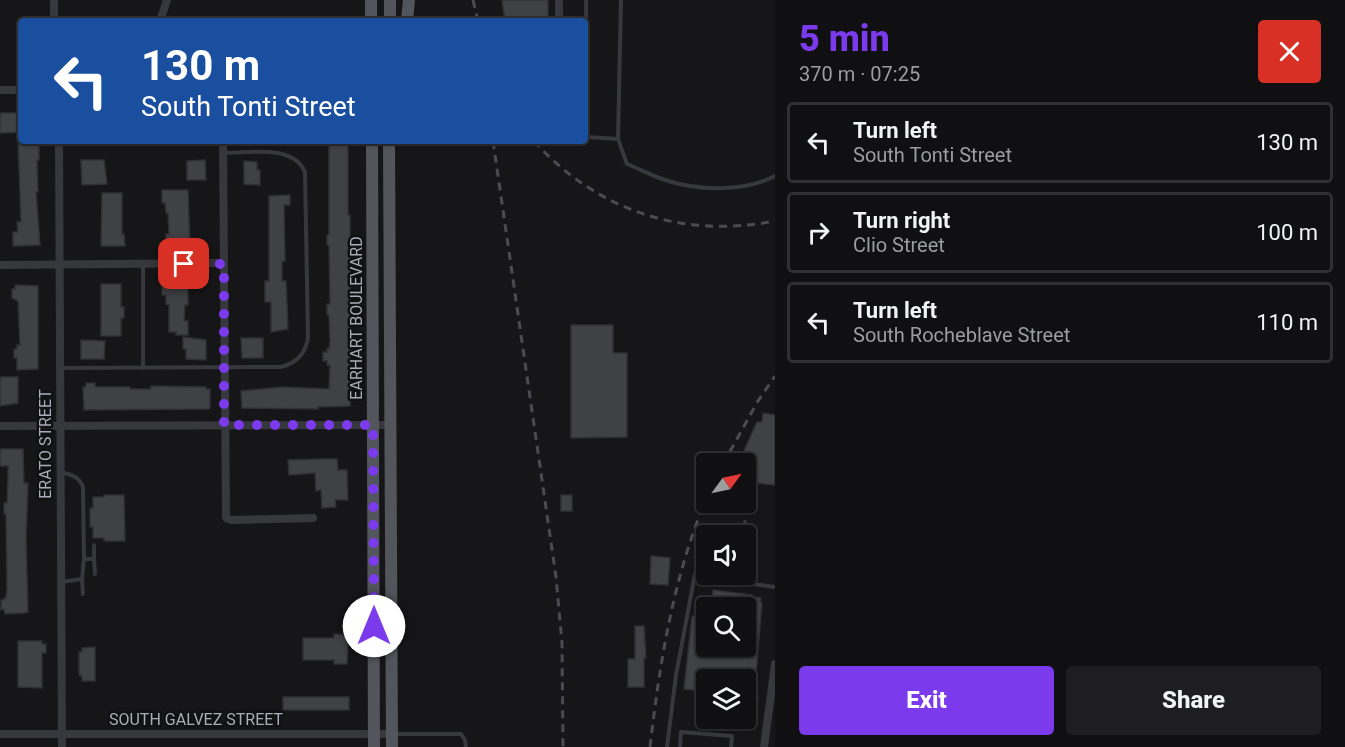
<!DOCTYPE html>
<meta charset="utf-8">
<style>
:root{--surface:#101012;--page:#1e1e20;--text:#f1f3f6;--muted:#9c9d9f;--line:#303032;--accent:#7c3aed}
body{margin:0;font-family:Roboto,sans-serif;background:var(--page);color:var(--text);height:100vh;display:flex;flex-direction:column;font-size:22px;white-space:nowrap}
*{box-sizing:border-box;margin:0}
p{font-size:20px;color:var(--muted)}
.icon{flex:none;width:33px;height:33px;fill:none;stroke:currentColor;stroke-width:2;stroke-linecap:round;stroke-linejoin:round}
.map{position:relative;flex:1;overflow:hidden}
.drawer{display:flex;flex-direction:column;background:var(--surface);width:570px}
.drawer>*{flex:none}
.banner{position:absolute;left:18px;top:18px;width:570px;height:126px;border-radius:6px;box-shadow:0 2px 4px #0004,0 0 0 2px var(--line);background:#1a4fa0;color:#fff;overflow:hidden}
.needle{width:39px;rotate:57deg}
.buttons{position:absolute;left:696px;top:453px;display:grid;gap:12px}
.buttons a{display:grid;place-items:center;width:60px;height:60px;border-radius:6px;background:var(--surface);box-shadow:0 2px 4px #0004,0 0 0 2px var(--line);font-size:30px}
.pin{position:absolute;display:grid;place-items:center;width:51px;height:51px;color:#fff;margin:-26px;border-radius:12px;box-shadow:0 3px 9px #0006}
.me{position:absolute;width:66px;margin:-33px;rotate:0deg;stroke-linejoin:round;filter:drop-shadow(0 0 4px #0008)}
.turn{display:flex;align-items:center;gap:21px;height:126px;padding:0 24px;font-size:27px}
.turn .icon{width:78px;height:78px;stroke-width:2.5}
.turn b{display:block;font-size:42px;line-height:51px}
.round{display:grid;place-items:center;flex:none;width:63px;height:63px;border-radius:6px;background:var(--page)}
.head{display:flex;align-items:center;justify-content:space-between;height:102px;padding:0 24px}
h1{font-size:36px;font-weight:800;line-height:45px;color:var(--accent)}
.button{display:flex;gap:12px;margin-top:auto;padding:12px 24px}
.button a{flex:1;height:69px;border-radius:6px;background:var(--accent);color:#fff;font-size:24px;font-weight:800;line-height:69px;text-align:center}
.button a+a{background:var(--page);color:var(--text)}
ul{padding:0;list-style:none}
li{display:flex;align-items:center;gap:18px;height:81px;margin:0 12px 9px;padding:0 12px;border:3px solid var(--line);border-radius:6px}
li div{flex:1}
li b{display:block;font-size:22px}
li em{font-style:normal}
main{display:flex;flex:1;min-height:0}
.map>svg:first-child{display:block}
.building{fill:#404145;stroke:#303034;stroke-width:1.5}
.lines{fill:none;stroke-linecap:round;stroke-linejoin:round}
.service{stroke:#37383d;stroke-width:4}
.minor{stroke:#37383d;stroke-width:8}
.primary{stroke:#53555c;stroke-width:12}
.rail{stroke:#4a4c52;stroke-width:3;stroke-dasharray:8 6;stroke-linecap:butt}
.route{stroke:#7c3aed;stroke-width:10;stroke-dasharray:0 18}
.labels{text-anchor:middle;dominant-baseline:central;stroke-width:5;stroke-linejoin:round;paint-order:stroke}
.street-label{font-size:16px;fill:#a8adb8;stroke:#111113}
</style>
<main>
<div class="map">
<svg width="775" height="747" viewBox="0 0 775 747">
<rect width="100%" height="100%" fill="#161618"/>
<g class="building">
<polygon points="502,0 548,0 548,21 505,21"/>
<polygon points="0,113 21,113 21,132 0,133"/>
<polygon points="18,141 39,141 39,160 37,160 38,192 36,192 40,245 13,246 13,232 18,232 17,222 21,222"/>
<polygon points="329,141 348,141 348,215 350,215 350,406 318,407 318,409 242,408 241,391 282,387 329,389 330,365 327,365 327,361 323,361 323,352 327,352 327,349 329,349 330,341 329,315 327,315 327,304 330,304 329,245 327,245 327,235 329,235"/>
<polygon points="81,160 104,160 107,184 82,185"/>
<polygon points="205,160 206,180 187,180 187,161"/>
<polygon points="244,161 257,162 257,170 260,170 260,185 244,184"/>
<polygon points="162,190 188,190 190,246 166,246 166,234 169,234 168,213 166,213 165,203 162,203"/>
<polygon points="102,193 122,193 122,234 124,234 125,246 101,246"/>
<polygon points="290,195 290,205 284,205 285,261 282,261 282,281 286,281 288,329 271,332 271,302 265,302 265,281 269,281 269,196"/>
<polygon points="101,284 121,284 121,307 124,307 124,318 121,318 121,336 101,336"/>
<polygon points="15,285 38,286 38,369 17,370 17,358 14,358 14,349 17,349 17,345 20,345 18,301 12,298 12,289 15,289"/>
<polygon points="188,285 188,305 185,305 184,321 188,321 188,335 176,335 176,332 169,332 169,305 166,304 166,295 162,295 162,286"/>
<polygon points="571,325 613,325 613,353 627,353 627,437 571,438"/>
<polygon points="183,337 206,340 206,360 186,359 186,349 183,349"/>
<polygon points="241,338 263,338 263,358 242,358"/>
<polygon points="81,340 105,341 104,359 81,359"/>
<polygon points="0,377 18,377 18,403 0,406"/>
<polygon points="86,383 95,383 95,387 130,387 130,389 151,389 151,386 206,387 206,389 210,389 210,407 209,409 84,410 83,387 86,387"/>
<polygon points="763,413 775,415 775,485 746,482 746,464 738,464 757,422 762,422"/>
<polygon points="0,449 23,449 24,483 28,483 26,540 28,612 24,613 5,614 4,609 1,610 1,600 4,600 4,598 6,598 7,589 6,514 4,514 4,503 7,503 8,479 8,466 0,466"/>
<polygon points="323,459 337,459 338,470 347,470 348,500 335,500 336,507 322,508 321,490 316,491 315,473 289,475 288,460"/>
<polygon points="104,495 124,495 125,541 104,541 104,538 93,538 93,527 90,527 90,508 93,508 93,497 104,497"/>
<rect x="561" y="495" width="11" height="16"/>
<polygon points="651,556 670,558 668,585 650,584"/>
<polygon points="713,590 752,595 751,597 761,598 760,602 762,603 754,696 758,697 755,727 746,726 746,680 706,680 706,691 684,689 692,616 706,617 706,646 746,646 746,608 712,608"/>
<polygon points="635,626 644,626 646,658 644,658 644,687 628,687 628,659 635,659"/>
<polygon points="334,634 347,635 347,641 348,641 347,664 334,664 334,660 303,660 303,638 334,638"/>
<polygon points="18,641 42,641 42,644 46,644 46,653 42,653 42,688 18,687"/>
<polygon points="95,647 95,681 82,681 82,676 79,675 79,652 82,652 82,648"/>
<rect x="283" y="697" width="66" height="13"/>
</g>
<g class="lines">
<g class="service">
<path d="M 586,0 L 587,137 L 618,139 L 627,164 C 640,169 652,176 665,180 C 698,191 744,192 775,176"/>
<polyline points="618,139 621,0"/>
<path d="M 60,368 L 281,367 C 297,363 306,353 308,337 L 305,172 C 293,144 249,153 224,153"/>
<polyline points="143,368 143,265"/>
<path d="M 61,472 C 71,475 79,476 83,487 L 84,559 L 82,579 L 61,582"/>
<polyline points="744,536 745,522"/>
<polyline points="84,559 94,559 94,545"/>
<polyline points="94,559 95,574"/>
<polyline points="739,574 738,582 775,587"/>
<polyline points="82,579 83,594"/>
<polyline points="395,734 461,734 465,740 466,747"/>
<polyline points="667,747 676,675 695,574 738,582"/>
<polyline points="680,747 681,732 732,736 731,747"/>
</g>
<g class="minor">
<polyline points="54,0 54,21"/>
<polyline points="559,0 559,21"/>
<polyline points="160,21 167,0"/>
<polyline points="0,90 21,90"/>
<polyline points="59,141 62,747"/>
<polyline points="223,141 226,518 231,520 313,518"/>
<polyline points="0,265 224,263"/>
<polyline points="0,426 391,425"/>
<polyline points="0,734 392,734"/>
<polyline points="764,747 775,664"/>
</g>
<g class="primary">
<polyline points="371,0 371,21"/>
<polyline points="390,21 390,0"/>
<polyline points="407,21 409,0"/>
<polyline points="372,141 374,747"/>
<polyline points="389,141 392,747"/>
</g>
<g class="rail">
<polyline points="473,0 478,21"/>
<polyline points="493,141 556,577 562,643 563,747"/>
<path d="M 534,141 C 597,211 683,239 775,221"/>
<polyline points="723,464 758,401 775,376"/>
<path d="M 650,747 C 660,661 673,579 706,499"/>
</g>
</g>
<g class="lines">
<polyline class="route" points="184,264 224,264 224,425 373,425 374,626"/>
</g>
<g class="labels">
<g class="street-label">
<text transform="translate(356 318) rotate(-90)">EARHART BOULEVARD</text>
<text transform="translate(45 444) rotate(-90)">ERATO STREET</text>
<text x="196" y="719">SOUTH GALVEZ STREET</text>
</g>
</g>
</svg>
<div class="buttons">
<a><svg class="needle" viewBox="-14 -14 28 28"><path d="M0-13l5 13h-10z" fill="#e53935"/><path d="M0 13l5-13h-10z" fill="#9c9d9f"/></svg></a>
<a><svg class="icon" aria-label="sound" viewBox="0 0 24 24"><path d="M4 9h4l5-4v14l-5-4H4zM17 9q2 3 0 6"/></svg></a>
<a><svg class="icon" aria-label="search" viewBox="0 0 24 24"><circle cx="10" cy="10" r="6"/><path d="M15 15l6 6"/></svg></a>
<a><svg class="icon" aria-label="layers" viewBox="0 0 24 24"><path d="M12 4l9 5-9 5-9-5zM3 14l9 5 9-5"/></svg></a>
</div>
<div class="pin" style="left:184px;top:264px;background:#d93025"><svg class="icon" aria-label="arrive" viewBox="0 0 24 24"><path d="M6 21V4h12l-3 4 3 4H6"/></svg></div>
<svg class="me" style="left:374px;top:626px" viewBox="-20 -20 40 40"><circle r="19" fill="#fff"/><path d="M0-13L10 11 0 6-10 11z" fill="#7c3aed"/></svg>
<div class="banner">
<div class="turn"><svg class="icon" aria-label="left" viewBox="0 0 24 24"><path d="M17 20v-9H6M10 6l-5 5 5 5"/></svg><div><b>130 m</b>South Tonti Street</div></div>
</div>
</div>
<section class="drawer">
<div class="head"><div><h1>5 min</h1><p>370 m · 07:25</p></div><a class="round" style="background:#d93025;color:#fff"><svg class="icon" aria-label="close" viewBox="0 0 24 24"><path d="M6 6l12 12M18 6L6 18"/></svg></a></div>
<ul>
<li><svg class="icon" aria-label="left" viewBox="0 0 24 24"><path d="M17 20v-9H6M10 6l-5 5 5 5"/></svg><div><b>Turn left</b><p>South Tonti Street</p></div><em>130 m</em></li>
<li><svg class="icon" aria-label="right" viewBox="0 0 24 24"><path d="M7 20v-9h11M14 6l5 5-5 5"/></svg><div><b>Turn right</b><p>Clio Street</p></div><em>100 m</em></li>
<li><svg class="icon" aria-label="left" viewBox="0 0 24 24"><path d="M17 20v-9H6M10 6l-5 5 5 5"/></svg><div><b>Turn left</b><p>South Rocheblave Street</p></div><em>110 m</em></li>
</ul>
<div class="button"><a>Exit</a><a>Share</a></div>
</section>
</main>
